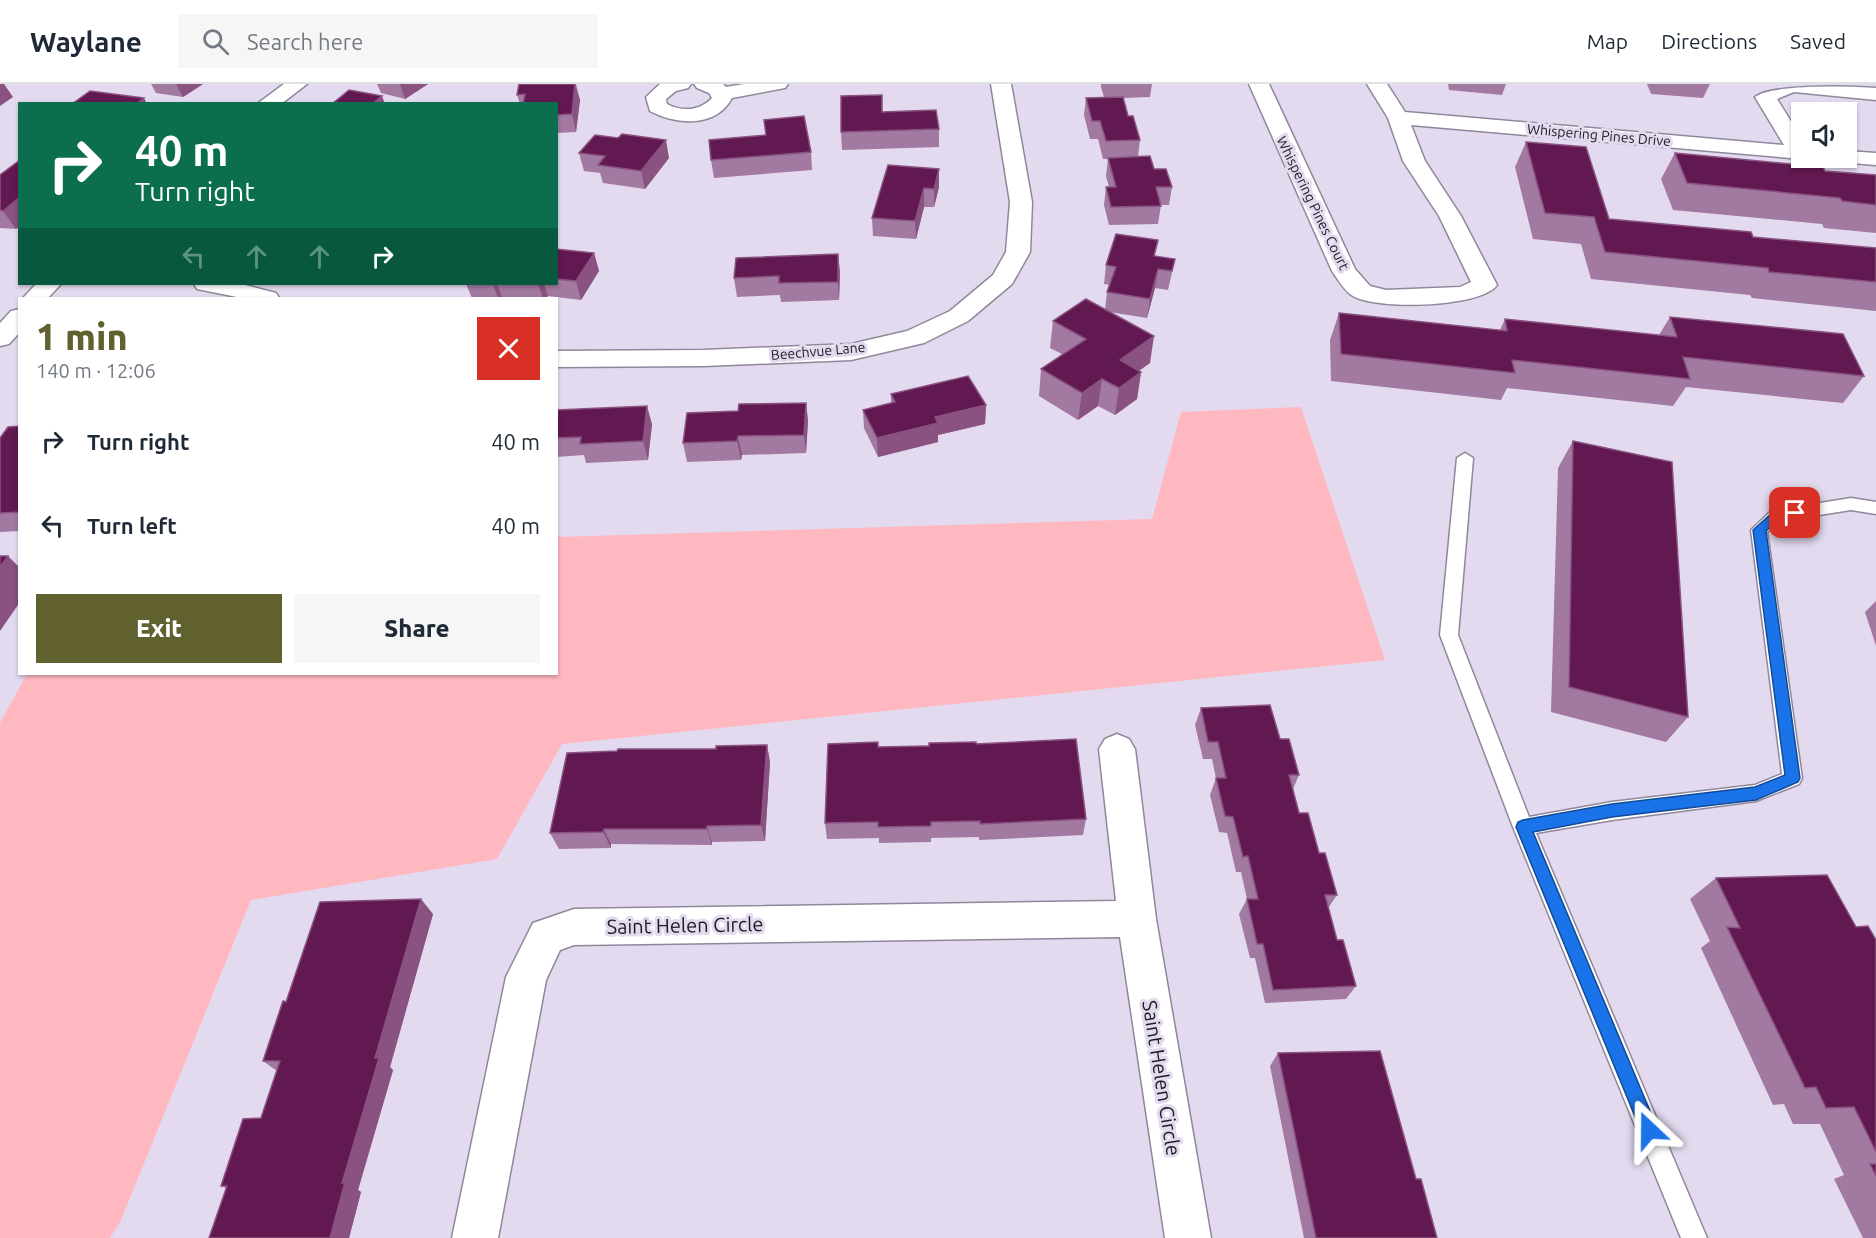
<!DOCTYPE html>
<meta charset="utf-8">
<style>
:root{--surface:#fff;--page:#f6f6f7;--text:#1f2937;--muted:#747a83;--line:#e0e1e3;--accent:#60612e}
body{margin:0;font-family:Ubuntu,sans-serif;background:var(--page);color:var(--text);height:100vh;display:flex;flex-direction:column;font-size:22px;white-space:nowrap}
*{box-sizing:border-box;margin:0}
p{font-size:20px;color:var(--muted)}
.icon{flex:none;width:33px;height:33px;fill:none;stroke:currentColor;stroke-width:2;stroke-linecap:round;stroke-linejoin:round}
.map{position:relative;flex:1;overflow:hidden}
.side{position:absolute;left:18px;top:213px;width:540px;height:378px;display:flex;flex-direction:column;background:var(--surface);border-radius:0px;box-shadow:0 2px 4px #0004}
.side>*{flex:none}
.banner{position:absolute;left:18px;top:18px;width:540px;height:183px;border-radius:0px;box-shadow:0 2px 4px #0004;background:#0b6e4f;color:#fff;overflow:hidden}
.controls{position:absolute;left:1791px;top:18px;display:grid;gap:12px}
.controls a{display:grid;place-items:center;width:66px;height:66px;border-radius:0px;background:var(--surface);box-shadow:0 2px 4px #0004;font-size:30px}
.pin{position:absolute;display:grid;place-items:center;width:51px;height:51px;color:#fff;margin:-26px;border-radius:12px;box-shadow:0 3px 9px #0006}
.me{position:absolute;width:66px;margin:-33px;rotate:337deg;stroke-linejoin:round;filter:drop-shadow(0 0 4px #0008)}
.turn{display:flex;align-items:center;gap:21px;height:126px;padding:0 18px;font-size:27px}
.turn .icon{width:78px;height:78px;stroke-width:2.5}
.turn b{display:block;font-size:42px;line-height:51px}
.lanes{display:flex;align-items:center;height:57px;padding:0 18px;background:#0003;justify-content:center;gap:30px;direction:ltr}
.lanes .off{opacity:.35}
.round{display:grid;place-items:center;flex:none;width:63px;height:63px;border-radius:0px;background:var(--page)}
.summary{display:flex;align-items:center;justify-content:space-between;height:102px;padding:0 18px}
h1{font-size:36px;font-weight:800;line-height:45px;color:var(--accent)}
.action{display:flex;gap:12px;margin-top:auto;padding:12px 18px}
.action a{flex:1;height:69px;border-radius:0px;background:var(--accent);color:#fff;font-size:24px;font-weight:800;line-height:69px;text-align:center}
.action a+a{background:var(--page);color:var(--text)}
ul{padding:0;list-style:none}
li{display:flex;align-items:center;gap:18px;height:84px;padding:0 18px}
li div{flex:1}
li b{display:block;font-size:22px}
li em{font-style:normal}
header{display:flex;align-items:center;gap:36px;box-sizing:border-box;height:84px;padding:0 30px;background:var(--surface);border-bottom:2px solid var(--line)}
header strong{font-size:28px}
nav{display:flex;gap:33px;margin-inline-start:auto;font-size:21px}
.search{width:420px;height:54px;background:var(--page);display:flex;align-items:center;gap:15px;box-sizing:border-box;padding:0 21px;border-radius:0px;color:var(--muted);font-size:22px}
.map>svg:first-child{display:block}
.green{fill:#ffb8c0}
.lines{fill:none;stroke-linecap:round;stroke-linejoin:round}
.lane-casing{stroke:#8f879a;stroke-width:3}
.street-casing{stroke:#8f879a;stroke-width:3}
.secondary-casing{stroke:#8f879a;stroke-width:3}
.lane{fill:#fff;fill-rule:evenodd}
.street{fill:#fff;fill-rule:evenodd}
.secondary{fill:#fff;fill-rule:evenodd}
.wall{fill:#a279a0}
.shaded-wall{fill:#895280}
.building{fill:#621851;stroke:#895280;stroke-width:1.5}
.route{fill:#1a73e8;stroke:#114b97;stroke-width:1.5}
.labels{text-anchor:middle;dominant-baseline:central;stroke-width:6;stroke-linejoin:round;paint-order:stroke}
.far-street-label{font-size:14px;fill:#1f1b23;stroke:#e3daef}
.near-street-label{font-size:20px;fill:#1f1b23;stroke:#e3daef}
</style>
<header>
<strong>Waylane</strong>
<div class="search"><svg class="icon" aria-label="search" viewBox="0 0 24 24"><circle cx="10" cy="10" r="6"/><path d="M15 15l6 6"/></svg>Search here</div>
<nav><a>Map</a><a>Directions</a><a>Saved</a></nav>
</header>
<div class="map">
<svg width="1876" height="1154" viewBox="0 0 1876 1154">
<rect width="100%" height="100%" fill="#e3daef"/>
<polygon class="green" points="1301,323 1385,576 562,660 497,775 251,816 121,1136 110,1154 0,1154 0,639 27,590 556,590 557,453 1152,435 1181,328"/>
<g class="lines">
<g class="lane-casing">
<polygon id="lane" points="1465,369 1473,374 1458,551 1529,733 1612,718 1755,701 1782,690 1751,446 1770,428 1776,426 1851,414 1876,418 1876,430 1851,426 1781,437 1767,448 1802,694 1799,700 1756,717 1612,736 1536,749 1707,1154 1681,1154 1513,743 1440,551 1457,374"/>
</g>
<g class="street-casing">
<g id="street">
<path d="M 660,0 L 691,0 L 688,4 L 676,7 L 666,15 L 667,20 C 682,28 700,27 712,14 L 709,9 L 697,4 L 694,0 L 723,0 L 726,3 L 744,0 L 788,0 L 785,4 L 732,14 C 716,44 676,41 650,27 L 646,13 Z"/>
<polygon points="991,0 1011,0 1032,118 1030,168 1012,200 968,237 924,259 851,276 704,282 556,283 556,267 704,266 851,260 907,247 950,227 993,191 1006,168 1010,118"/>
<path d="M 1249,0 L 1269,0 L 1355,185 L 1370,202 L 1386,206 L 1460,203 L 1471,198 L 1439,132 L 1403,77 L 1388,34 L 1367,0 L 1387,0 L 1405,28 L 1784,61 L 1755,13 C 1771,0 1850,2 1876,4 L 1876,16 L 1794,8 L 1777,15 L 1802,55 L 1802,74 L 1810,74 L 1802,75 L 1411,41 L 1425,77 L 1461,132 L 1497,201 C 1481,224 1376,226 1353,212 C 1345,208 1337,194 1332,187 Z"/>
<polygon points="1846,67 1876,69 1876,81 1838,78 1836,74 1846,74"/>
<polygon points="194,200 241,200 276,209 279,214 242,214 197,205"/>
<polygon points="1117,650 1129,655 1135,665 1156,835 1211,1154 1165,1154 1120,853 574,861 560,866 546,896 498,1154 452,1154 506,893 533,839 574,825 1116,817 1099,665 1105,655"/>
</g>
</g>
<g class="secondary-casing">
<g id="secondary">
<polygon points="284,0 307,0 281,20 257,20"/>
<polygon points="36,200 61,200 48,214 23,214"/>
<polygon points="20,225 20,248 9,260 0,262 0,239 11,227"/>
</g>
</g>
<use href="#lane" class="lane"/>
<use href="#street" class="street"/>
<use href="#secondary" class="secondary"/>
</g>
<g class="wall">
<polygon points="151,0 203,0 183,13 156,9"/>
<polygon points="377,0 428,0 405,15 381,9"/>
<polygon points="519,0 576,0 580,16 576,48 556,49 556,20 520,20 517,11"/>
<polygon points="1101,0 1152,0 1150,13 1123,14 1128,32 1140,56 1138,73 1154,85 1172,103 1169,121 1161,121 1158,140 1109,141 1104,121 1106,103 1109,103 1106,92 1108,75 1103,75 1098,55 1090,55 1084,31 1086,14 1104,13 1101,3"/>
<polygon points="1448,0 1506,0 1502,11 1449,6"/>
<polygon points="1647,0 1710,0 1703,14 1651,10"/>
<polygon points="882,28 939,45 939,63 842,66 841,48"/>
<polygon points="764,36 811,68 812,86 714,94 711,76 766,51"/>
<polygon points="1526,58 1609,135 1753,153 1876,164 1876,227 1752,214 1750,211 1591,195 1581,160 1533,155 1515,83"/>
<polygon points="579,69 669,74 645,105 603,99 600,89 584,87"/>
<polygon points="1675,69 1825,87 1876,91 1876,149 1824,144 1822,140 1673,126 1661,95"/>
<polygon points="20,76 20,142 16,145 0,144 0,91"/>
<polygon points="888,81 939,103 934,123 924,123 916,155 873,152 872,134"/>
<polygon points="556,165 594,169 599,187 581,216 548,212 546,214 513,214 502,213 501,214 472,214 466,200 556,200"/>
<polygon points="838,170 840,189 839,216 781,218 780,211 737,213 734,194"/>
<polygon points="1155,173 1175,175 1168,206 1155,204 1147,234 1109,228 1150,279 1138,287 1141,288 1137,315 1115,331 1098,322 1078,336 1039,312 1041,285 1062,270 1050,264 1053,237 1105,226 1107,208 1110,201 1104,200 1106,181"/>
<polygon points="1339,229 1500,246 1505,235 1659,251 1670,233 1864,292 1843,319 1686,303 1673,322 1507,304 1501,316 1331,297 1330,256"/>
<polygon points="891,310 986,321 985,340 938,351 938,358 878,373 864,344 863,326 891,319"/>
<polygon points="806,319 808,337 806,369 742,371 741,376 687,378 683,359 738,327"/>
<polygon points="556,326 652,340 648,376 586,379 584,371 556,373"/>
<polygon points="20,342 20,447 0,448 0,354"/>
<polygon points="1573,357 1688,633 1666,658 1551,628 1558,384"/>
<polygon points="1876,517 1876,562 1865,528"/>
<polygon points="1201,624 1280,655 1299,691 1293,705 1299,729 1319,769 1337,811 1328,824 1337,856 1356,902 1346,915 1265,919 1255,874 1250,874 1239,830 1247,815 1241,788 1236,788 1227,749 1219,748 1210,711 1216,694 1212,675 1203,675 1195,641"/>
<polygon points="878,658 878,663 976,660 1086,735 1083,751 979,756 979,753 931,754 931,758 879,759 879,754 827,755 825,739"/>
<polygon points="767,661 770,678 765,757 712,758 712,761 611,760 611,764 559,765 550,749 716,665"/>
<polygon points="1716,794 1856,843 1876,856 1876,1154 1863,1154 1834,1095 1844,1091 1820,1040 1793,1040 1784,1020 1773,1021 1701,864 1710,857 1690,815"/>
<polygon points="433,830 390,983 393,986 358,1106 361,1108 349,1154 209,1154 226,1104 221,1102 261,1034 277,987 263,977"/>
<polygon points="1278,969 1416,1095 1437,1154 1304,1154 1270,982"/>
</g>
<g class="shaded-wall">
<polygon points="0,0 4,0 13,13 0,22"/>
<polygon points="176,0 203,0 183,13"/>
<polygon points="400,0 428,0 405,15"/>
<polygon points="575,0 580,16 576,48 572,30"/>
<polygon points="382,12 385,20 372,20"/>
<polygon points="144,14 147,20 136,20"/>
<polygon points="666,56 669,74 645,105 641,87"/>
<polygon points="939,85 939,103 934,123 934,105"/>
<polygon points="924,104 924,123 916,155 915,137"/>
<polygon points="20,113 20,142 16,145 3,127"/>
<polygon points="594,169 599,187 581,216 576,197"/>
<polygon points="838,170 840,189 839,216 838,198"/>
<polygon points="1158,185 1155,204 1147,234 1150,215"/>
<polygon points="493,200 497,200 502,213 501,214 498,214"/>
<polygon points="538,200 544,200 548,212 546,214 543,214"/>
<polygon points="1154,252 1150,279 1116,303 1120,276"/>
<polygon points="1141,288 1137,315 1115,331 1119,304"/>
<polygon points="1102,295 1098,322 1078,336 1082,309"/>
<polygon points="806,319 808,337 806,369 804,351"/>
<polygon points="986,321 985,340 938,351 938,358 878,373 877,354 935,333"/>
<polygon points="647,322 652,340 648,376 643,357"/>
<polygon points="738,352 742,371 741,376 737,357"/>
<polygon points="8,472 20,484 20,518 0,547 0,483"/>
<polygon points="767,661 770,678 765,757 761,741"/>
<polygon points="707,742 712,758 712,761 707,745"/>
<polygon points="604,745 611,760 611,764 603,748"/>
<polygon points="421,815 433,830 390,983 393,986 358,1106 361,1108 349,1154 330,1154 342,1099 375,974"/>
</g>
<g class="building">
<polygon points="519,0 575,0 572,30 556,31 556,20 523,20 525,10 517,11"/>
<polygon points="349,6 382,12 372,20 332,20"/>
<polygon points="90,7 144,14 136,20 72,20"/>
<polygon points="882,11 882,28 936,26 939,45 841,48 841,12"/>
<polygon points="1123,13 1128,32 1133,32 1140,56 1106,57 1100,37 1092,37 1086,14"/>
<polygon points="804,32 811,68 711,76 709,56 766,51 764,36"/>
<polygon points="622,50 666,56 641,87 598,81 605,72 579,69 595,51 618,54"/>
<polygon points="1526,58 1586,63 1609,135 1751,148 1753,153 1876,164 1876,198 1769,188 1768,184 1605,168 1594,133 1545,129"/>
<polygon points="1675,69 1823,83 1825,87 1876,91 1876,121 1842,117 1840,114 1687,99"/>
<polygon points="1150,72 1154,85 1166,85 1172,103 1156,103 1161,122 1111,123 1106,103 1116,103 1108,74"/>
<polygon points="20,76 20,113 3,127 0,126 0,91"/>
<polygon points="888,81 939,85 934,105 924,104 915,137 872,134"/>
<polygon points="1116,150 1158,156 1154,172 1175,175 1172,187 1158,185 1150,215 1107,208 1116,183 1106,181"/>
<polygon points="556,165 594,169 576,197 556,195"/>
<polygon points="838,170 838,198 779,199 779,192 734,194 736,174"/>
<polygon points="1086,215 1154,252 1120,276 1141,288 1119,304 1102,295 1082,309 1041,285 1086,255 1053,237"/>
<polygon points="1339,229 1507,247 1505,235 1677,253 1670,233 1843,250 1864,292 1683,273 1690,295 1512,276 1515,289 1341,270"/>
<polygon points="968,292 986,321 935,333 938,339 877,354 863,326 895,318 891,310"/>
<polygon points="806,319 804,351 738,352 737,357 683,359 687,329 738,327 739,320"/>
<polygon points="647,322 643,357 580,360 581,353 556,354 556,326"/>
<polygon points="20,342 20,428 0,429 0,354 8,343"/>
<polygon points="1573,357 1672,378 1688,633 1569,603"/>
<polygon points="0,472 8,472 0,483"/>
<polygon points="1270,621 1280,655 1289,655 1299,691 1289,691 1299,729 1308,729 1319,769 1325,769 1337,811 1325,811 1337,856 1343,856 1356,902 1273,906 1263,860 1257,860 1247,815 1258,815 1248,772 1243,773 1233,733 1225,732 1216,694 1226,694 1218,658 1208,658 1201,624"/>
<polygon points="1076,655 1086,735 980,740 980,737 931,738 931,742 878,743 878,738 825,739 828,660 878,658 878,663 929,662 929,659 976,658 976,660"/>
<polygon points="767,661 761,741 707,742 707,745 604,745 603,748 550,749 567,669 617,667 618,665 716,665 716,662"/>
<polygon points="1827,791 1856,843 1868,842 1876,856 1876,1068 1854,1023 1826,1024 1816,1003 1805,1004 1727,843 1740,844 1716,794"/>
<polygon points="421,815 375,974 379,974 342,1099 345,1098 330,1154 209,1154 227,1102 221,1102 243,1035 261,1034 280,977 263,977 283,917 286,918 320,818"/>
<polygon points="1380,967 1416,1095 1421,1095 1437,1154 1316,1154 1278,969"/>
<polygon points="1870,1080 1876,1080 1876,1092"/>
</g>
<polygon class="route" points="1795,425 1799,426 1799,432 1779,436 1766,447 1800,694 1798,698 1756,716 1612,733 1533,748 1658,1046 1655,1052 1649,1055 1643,1052 1516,743 1518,738 1523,736 1612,720 1755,703 1785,691 1753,446 1772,429"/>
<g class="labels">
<g class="far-street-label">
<text transform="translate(1599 51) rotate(5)">Whispering Pines Drive</text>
<text transform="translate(1313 119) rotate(64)">Whispering Pines Court</text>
<text transform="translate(818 267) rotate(-5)">Beechvue Lane</text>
</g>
<g class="near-street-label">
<text transform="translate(685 841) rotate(-1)">Saint Helen Circle</text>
<text transform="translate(1162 994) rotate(81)">Saint Helen Circle</text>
</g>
</g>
</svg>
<div class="controls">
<a><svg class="icon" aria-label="sound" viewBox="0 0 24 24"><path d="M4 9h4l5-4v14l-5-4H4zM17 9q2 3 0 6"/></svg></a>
</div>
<div class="pin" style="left:1795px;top:429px;background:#d93025"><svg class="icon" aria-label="arrive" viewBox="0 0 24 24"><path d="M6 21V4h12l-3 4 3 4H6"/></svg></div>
<svg class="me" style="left:1649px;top:1046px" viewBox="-20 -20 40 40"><path d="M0-17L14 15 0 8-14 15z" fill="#1a73e8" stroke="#fff" stroke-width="4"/></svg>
<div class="banner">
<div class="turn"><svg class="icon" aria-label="right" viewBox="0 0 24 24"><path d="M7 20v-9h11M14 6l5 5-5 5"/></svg><div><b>40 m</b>Turn right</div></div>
<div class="lanes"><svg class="icon off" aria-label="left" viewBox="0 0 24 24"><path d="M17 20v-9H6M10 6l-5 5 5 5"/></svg><svg class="icon off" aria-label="ahead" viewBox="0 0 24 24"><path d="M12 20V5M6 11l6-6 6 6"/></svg><svg class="icon off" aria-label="ahead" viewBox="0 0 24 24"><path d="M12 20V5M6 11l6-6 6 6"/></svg><svg class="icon" aria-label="right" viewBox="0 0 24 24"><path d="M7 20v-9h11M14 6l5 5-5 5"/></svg></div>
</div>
<section class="side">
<div class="summary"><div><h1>1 min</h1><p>140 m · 12:06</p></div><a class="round" style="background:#d93025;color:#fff"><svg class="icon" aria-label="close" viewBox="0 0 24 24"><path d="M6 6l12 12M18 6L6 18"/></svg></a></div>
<ul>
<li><svg class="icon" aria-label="right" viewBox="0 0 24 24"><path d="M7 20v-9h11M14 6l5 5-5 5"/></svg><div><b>Turn right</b></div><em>40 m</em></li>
<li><svg class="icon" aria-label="left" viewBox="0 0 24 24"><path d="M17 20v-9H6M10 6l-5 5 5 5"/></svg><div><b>Turn left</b></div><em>40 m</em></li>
</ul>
<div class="action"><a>Exit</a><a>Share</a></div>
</section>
</div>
